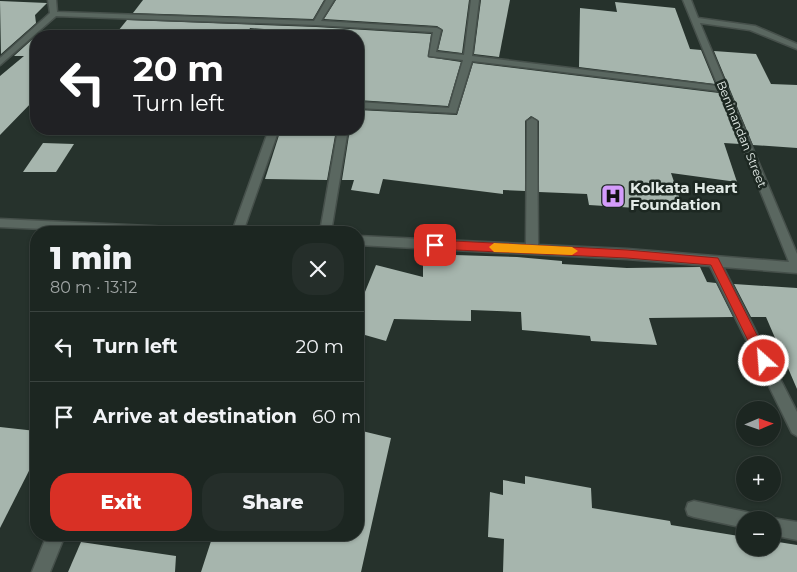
<!DOCTYPE html>
<meta charset="utf-8">
<style>
:root{--surface:#1c2621;--page:#252e2a;--text:#f1f3f6;--muted:#a0a5a5;--line:#3a433f;--accent:#d93025}
body{margin:0;font-family:Montserrat,sans-serif;background:var(--page);color:var(--text);height:100vh;display:flex;flex-direction:column;font-size:19px;white-space:nowrap}
*{box-sizing:border-box;margin:0}
p{font-size:16px;color:var(--muted)}
.icon{flex:none;width:28px;height:28px;fill:none;stroke:currentColor;stroke-width:2;stroke-linecap:round;stroke-linejoin:round}
.map{position:relative;flex:1;overflow:hidden}
.panel{position:absolute;left:30px;top:226px;width:334px;height:315px;display:flex;flex-direction:column;background:var(--surface);border-radius:20px;box-shadow:0 1px 4px #0004,0 0 0 1px var(--line)}
.panel>*{flex:none}
.guide{position:absolute;left:30px;top:30px;width:334px;height:105px;border-radius:20px;box-shadow:0 1px 4px #0004,0 0 0 1px var(--line);background:#202124;color:#fff;overflow:hidden}
.needle{width:32px;rotate:88deg}
.buttons{position:absolute;left:736px;top:401px;display:grid;gap:10px}
.buttons a{display:grid;place-items:center;width:45px;height:45px;border-radius:50%;background:var(--surface);box-shadow:0 1px 4px #0004,0 0 0 1px var(--line);font-size:25px}
.pin{position:absolute;display:grid;place-items:center;width:42px;height:42px;color:#fff;margin:-21px;border-radius:10px;box-shadow:0 2px 8px #0006}
.me{position:absolute;width:55px;margin:-28px;rotate:334deg;stroke-linejoin:round;filter:drop-shadow(0 0 4px #0008)}
.turn{display:flex;align-items:center;gap:18px;height:105px;padding:0 20px;font-size:22px}
.turn .icon{width:65px;height:65px;stroke-width:2.5}
.turn b{display:block;font-size:35px;line-height:42px}
.round{display:grid;place-items:center;flex:none;width:52px;height:52px;border-radius:20px;background:var(--page)}
.headline{display:flex;align-items:center;justify-content:space-between;height:85px;padding:0 20px}
h1{font-size:30px;font-weight:800;line-height:38px}
.button{display:flex;gap:10px;margin-top:auto;padding:10px 20px}
.button a{flex:1;height:58px;border-radius:20px;background:var(--accent);color:#fff;font-size:20px;font-weight:800;line-height:58px;text-align:center}
.button a+a{background:var(--page);color:var(--text)}
ul{padding:0;list-style:none}
li{display:flex;align-items:center;gap:15px;height:70px;padding:0 20px;border-top:1px solid var(--line)}
li div{flex:1}
li b{display:block;font-size:19px}
li em{font-style:normal}
.map>svg:first-child{display:block}
.building{fill:#a6b5ad}
.lines{fill:none;stroke-linecap:round;stroke-linejoin:round}
.minor-casing{stroke:#46504b;stroke-width:3}
.minor{fill:#5a6760;fill-rule:evenodd}
.route{fill:#d93025;stroke:#8d1f18}
.slow{fill:#f59e0b}
.labels{text-anchor:middle;dominant-baseline:central;stroke-width:5;stroke-linejoin:round;paint-order:stroke}
.far-street-label{font-size:12px;fill:#e3ebe7;stroke:#1d2822}
.poi-label{font-size:15px;font-weight:bold;fill:#e3ebe7;stroke:#1d2822;text-anchor:start}
</style>
<div class="map">
<svg width="797" height="572" viewBox="0 0 797 572">
<rect width="100%" height="100%" fill="#26322c"/>
<g class="building">
<polygon points="143,0 324,0 313,19 133,13"/>
<polygon points="336,0 469,0 462,53 438,50 443,30 437,26 324,19"/>
<polygon points="481,0 510,0 499,57 474,54"/>
<polygon points="0,1 47,3 35,15 36,23 1,54"/>
<polygon points="615,2 675,8 690,49 701,50 715,84 579,67 580,8 617,12"/>
<polygon points="127,20 316,27 431,34 428,57 461,62 448,106 358,100 358,36 250,28 247,36 154,32 154,36 114,36"/>
<polygon points="36,36 36,98 0,135 0,76 24,56 14,56"/>
<polygon points="714,51 756,54 771,84 797,85 797,148 753,145"/>
<polygon points="473,63 719,93 740,144 724,143 737,182 671,173 684,211 589,205 587,194 539,192 539,121 531,116 525,121 525,191 503,190 503,194 383,179 379,194 351,190 354,180 342,180 350,129 358,129 358,110 457,115"/>
<polygon points="281,129 336,130 327,180 265,179"/>
<polygon points="43,143 74,144 56,172 23,172"/>
<polygon points="423,254 517,257 562,261 562,264 627,268 700,267 707,282 716,283 733,317 649,318 657,345 591,341 590,336 522,330 521,312 471,310 471,321 394,319 386,341 358,333 358,309 376,265 423,277"/>
<polygon points="734,284 797,288 797,389 766,317 751,317"/>
<polygon points="0,427 36,431 36,457 0,528"/>
<polygon points="358,430 391,438 361,572 201,572 213,535 358,535"/>
<polygon points="525,476 591,488 592,508 670,521 671,525 745,537 745,548 772,548 772,541 797,545 797,572 503,572 504,539 488,537 490,492 503,495 503,480 525,484"/>
<polygon points="81,542 176,556 175,572 68,572"/>
</g>
<g class="lines">
<g class="minor-casing">
<g id="minor">
<polygon points="48,0 56,0 57,12 314,21 326,0 334,0 321,21 437,28 441,30 436,52 464,55 471,0 479,0 472,56 718,86 683,0 691,0 698,18 755,26 797,44 797,49 750,30 700,23 797,254 797,273 723,267 797,412 797,436 792,433 710,266 627,259 358,245 358,236 526,244 527,121 532,118 537,121 538,245 627,249 789,262 720,91 472,61 456,113 358,108 358,102 449,108 463,60 429,56 433,32 316,25 56,16 0,65 0,58 50,13"/>
<polygon points="269,129 279,129 243,232 232,232"/>
<polygon points="338,129 348,129 331,232 320,232"/>
<polygon points="0,219 191,228 197,232 109,232 0,227"/>
<polygon points="694,501 746,512 752,514 754,520 745,520 745,528 694,517 688,515 686,509 688,503"/>
<polygon points="772,518 797,522 797,540 772,535 772,520 766,520"/>
<polygon points="47,535 65,535 50,572 32,572"/>
</g>
</g>
<use href="#minor" class="minor"/>
</g>
<polygon class="route" points="435,240 627,250 718,258 770,361 768,365 764,367 760,365 711,265 627,258 435,249 430,245"/>
<polygon class="slow" points="494,243 572,247 578,251 572,255 494,252 489,247"/>
<defs>
<g id="hospital-square" transform="scale(1.25)"><rect x="-9" y="-9" width="18" height="18" rx="4" fill="#d49cfb" stroke="#1d2822"/><path d="M-5-5h3v3.5h4V-5h3V5h-3V1.5h-4V5h-3Z" fill="#111"/></g>
</defs>
<g fill-rule="evenodd">
<use href="#hospital-square" x="613" y="196"/>
</g>
<g class="labels">
<g class="far-street-label">
<text transform="translate(742 134) rotate(68)">Beninandan Street</text>
</g>
<g class="poi-label">
<text x="630" y="187">Kolkata Heart<tspan x="630" dy="17">Foundation</tspan></text>
</g>
</g>
</svg>
<div class="buttons">
<a><svg class="needle" viewBox="-14 -14 28 28"><path d="M0-13l5 13h-10z" fill="#e53935"/><path d="M0 13l5-13h-10z" fill="#a0a5a5"/></svg></a>
<a>+</a>
<a>−</a>
</div>
<div class="pin" style="left:435px;top:245px;background:#d93025"><svg class="icon" aria-label="arrive" viewBox="0 0 24 24"><path d="M6 21V4h12l-3 4 3 4H6"/></svg></div>
<svg class="me" style="left:764px;top:361px" viewBox="-20 -20 40 40"><circle r="17" fill="#d93025" stroke="#fff" stroke-width="3"/><path d="M0-11L8 9 0 5-8 9z" fill="#fff"/></svg>
<div class="guide">
<div class="turn"><svg class="icon" aria-label="left" viewBox="0 0 24 24"><path d="M17 20v-9H6M10 6l-5 5 5 5"/></svg><div><b>20 m</b>Turn left</div></div>
</div>
<section class="panel">
<div class="headline"><div><h1>1 min</h1><p>80 m · 13:12</p></div><a class="round"><svg class="icon" aria-label="close" viewBox="0 0 24 24"><path d="M6 6l12 12M18 6L6 18"/></svg></a></div>
<ul>
<li><svg class="icon" aria-label="left" viewBox="0 0 24 24"><path d="M17 20v-9H6M10 6l-5 5 5 5"/></svg><div><b>Turn left</b></div><em>20 m</em></li>
<li><svg class="icon" aria-label="arrive" viewBox="0 0 24 24"><path d="M6 21V4h12l-3 4 3 4H6"/></svg><div><b>Arrive at destination</b></div><em>60 m</em></li>
</ul>
<div class="button"><a>Exit</a><a>Share</a></div>
</section>
</div>
